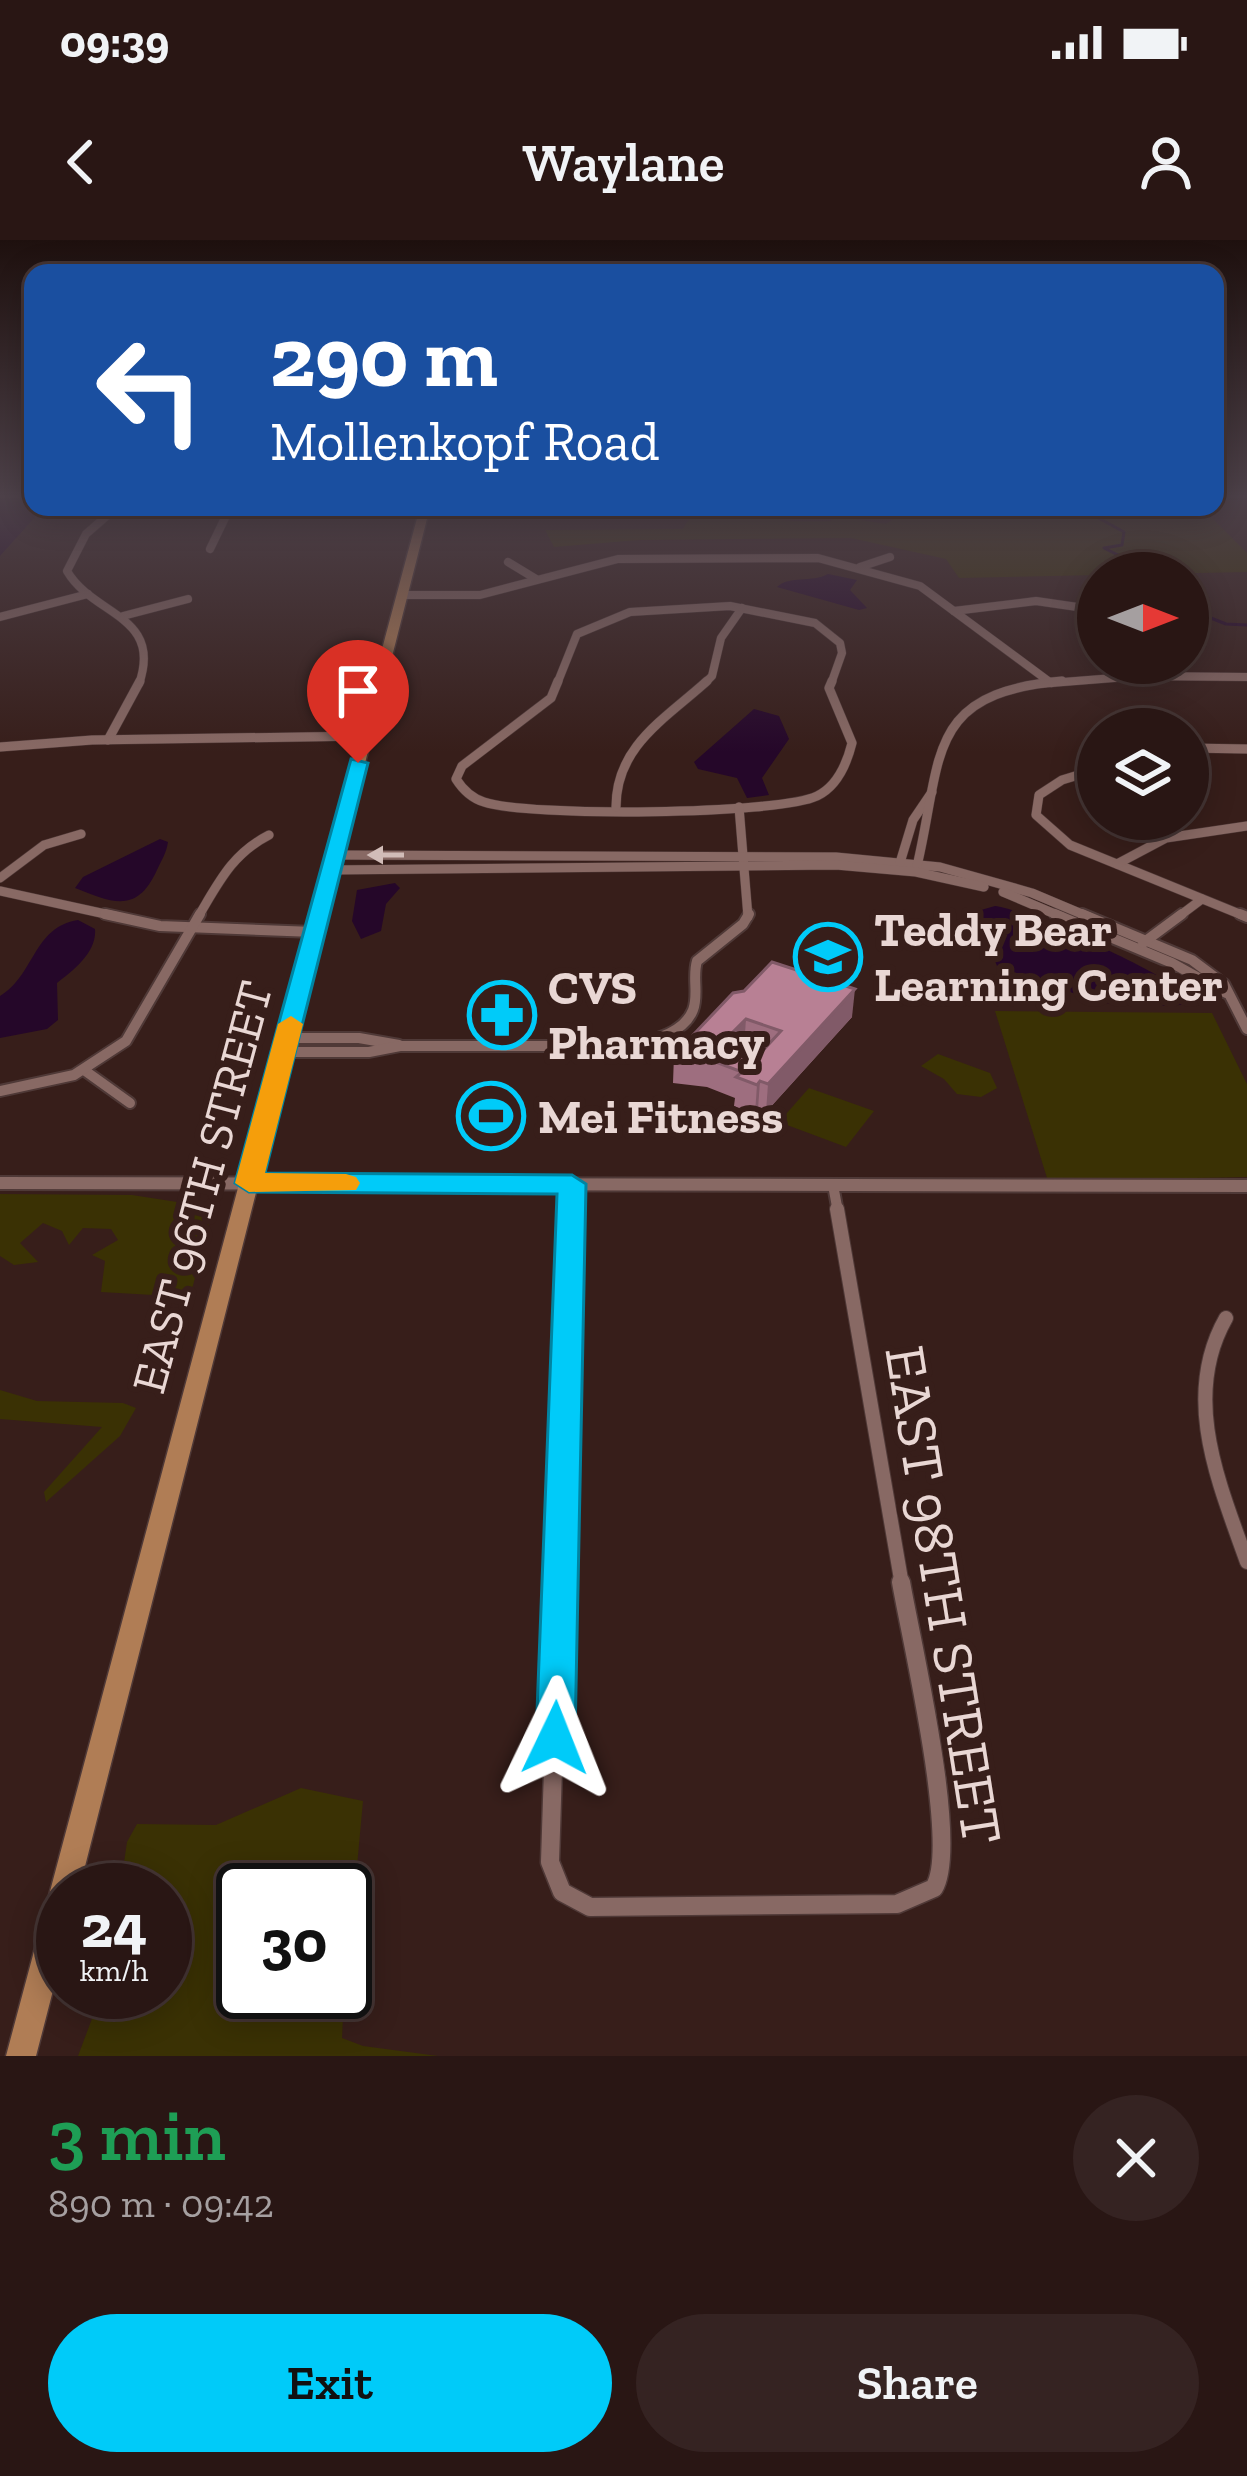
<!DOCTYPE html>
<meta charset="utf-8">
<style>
:root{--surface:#291614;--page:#352322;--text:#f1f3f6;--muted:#a59fa0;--line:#453534;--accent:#00cbf9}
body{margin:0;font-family:"Zilla Slab",serif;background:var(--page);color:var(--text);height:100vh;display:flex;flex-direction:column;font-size:45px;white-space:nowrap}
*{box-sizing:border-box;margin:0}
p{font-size:39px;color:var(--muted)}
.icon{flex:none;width:66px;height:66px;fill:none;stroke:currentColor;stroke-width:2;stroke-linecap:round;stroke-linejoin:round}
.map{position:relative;height:1816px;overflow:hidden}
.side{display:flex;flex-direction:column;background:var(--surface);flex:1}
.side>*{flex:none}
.hud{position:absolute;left:24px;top:24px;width:1200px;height:252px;border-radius:24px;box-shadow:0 6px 30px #0003,0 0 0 3px var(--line);background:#1a4fa0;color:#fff;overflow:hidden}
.needle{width:78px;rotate:90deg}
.fabs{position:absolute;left:1077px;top:312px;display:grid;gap:24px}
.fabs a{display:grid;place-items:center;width:132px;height:132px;border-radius:50%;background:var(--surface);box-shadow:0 6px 30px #0003,0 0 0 3px var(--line);font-size:60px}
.speed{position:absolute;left:36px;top:1623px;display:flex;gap:24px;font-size:60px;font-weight:700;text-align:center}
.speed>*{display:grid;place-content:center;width:156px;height:156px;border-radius:50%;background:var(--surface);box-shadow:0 6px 30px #0003,0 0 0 3px var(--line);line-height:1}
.speed small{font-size:30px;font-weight:400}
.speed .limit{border:6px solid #111;border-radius:18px;background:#fff;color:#111}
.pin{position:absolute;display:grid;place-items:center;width:102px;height:102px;color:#fff;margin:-123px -51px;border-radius:50% 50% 50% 0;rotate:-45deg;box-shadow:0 0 12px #0007}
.pin .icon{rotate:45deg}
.me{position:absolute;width:132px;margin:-66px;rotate:2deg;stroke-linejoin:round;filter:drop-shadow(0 0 9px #0008)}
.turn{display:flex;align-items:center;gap:42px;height:252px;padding:0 48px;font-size:54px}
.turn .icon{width:156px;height:156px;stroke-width:2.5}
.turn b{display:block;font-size:84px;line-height:102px}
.round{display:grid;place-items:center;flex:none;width:126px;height:126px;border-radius:63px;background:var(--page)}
.headline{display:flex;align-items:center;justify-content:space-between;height:204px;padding:0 48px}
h1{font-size:72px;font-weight:600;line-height:90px;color:#1e9e55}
.cta{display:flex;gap:24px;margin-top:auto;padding:24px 48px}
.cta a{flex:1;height:138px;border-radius:72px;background:var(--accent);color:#111;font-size:48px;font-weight:600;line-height:138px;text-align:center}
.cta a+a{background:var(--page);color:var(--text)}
.status{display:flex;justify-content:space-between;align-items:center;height:84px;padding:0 60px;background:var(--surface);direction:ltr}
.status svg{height:33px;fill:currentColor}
header{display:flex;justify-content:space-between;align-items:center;height:156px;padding:0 48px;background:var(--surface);font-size:54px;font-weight:600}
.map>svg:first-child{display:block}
.green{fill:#3a3104;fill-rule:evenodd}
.water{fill:#250729}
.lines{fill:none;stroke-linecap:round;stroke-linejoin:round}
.stream{stroke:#250729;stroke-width:3}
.street-far4-casing{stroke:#4f3937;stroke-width:9}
.street-far3-casing{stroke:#4f3937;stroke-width:10}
.street-far2-casing{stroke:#4f3937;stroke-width:14}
.street-far1-casing{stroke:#4f3937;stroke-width:16}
.street-casing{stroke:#4f3937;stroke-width:21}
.secondary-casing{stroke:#4f3937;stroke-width:4}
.primary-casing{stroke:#4f3937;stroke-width:3}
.street-far4{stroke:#886964;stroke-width:8}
.street-far3{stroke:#886964;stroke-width:9}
.street-far2{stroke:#886964;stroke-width:10}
.street-far1{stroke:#886964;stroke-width:14}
.street{stroke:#886964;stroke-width:18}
.secondary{fill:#886964;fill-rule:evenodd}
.primary{fill:#b07d55;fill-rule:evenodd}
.wall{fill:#9e6e7f;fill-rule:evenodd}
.shaded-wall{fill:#815a68}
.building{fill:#b88094;stroke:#815a68;stroke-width:3;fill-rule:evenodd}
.oneway{fill:#d1bcb8}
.route{fill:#00cbf9;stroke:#0084a2;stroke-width:3}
.slow{fill:#f59e0b}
.labels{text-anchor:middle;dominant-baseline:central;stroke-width:12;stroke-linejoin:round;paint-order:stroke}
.poi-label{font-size:48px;font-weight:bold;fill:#e9d7d4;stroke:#371e1a;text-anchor:start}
.street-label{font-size:48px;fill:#e9d7d4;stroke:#371e1a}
.near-street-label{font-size:57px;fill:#e9d7d4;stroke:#371e1a}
</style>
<div class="status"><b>09:39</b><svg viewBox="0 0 49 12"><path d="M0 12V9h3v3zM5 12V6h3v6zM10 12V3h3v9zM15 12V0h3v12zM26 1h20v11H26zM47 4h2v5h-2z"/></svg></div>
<header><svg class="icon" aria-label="back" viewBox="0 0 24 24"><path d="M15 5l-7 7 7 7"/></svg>Waylane<svg class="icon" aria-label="person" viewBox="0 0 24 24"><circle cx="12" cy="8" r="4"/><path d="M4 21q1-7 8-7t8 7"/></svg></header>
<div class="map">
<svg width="1247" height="1816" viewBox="0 0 1247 1816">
<rect width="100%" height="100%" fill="#371e1a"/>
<g class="green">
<path d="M 890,267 L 1201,267 L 1247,313 L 1247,332 L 959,338 L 946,319 L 851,298 L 639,300 L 554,307 L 545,290 L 683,289 C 697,256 756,275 782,280 C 798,282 815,281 831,281 L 835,276 L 886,284 L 894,279 Z"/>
<polygon points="995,771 1212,773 1247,844 1247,937 1048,941"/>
<polygon points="938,814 990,833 997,848 981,857 957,854 944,839 921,826"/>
<polygon points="809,848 874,871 846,907 779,882"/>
<polygon points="0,954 132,955 203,966 209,985 191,1053 171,1056 101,1052 105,1021 92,1015 118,1000 111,989 83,988 69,1005 62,991 43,983 20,1003 38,1022 14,1025 0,1016"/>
<polygon points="0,1150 37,1161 123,1163 136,1168 120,1196 46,1262 44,1252 102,1187 0,1179"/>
<path d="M 301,1548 L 363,1561 L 356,1637 L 362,1705 L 344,1755 L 342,1798 L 363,1806 L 438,1816 L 78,1816 L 102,1752 L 165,1752 L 165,1650 L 120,1650 L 127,1602 L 137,1584 L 216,1585 ZM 345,1650 L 345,1752 L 243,1752 L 243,1650 Z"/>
</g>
<g class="water">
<polygon points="0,258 33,258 33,267 44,267 0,316"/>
<path d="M 828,334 L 857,340 L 850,350 L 867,368 L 859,370 L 777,347 C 790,335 812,343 828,334 Z"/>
<polygon points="754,469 779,476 789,499 762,538 769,555 747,558 737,538 698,529 694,522"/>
<path d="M 160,599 L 168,602 C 166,614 162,619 157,630 C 137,674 113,663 75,648 L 83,637 Z"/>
<polygon points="395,643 400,648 386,664 381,691 361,699 352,681 357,650"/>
<path d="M 995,666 C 1027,669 1166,735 1190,756 L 1184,764 L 1173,766 L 1101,763 L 997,726 L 979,677 L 981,670 Z"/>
<path d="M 78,680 L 95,689 C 97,712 74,730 57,743 L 58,780 L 47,789 L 0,798 L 0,756 C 35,735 33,687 78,680 Z"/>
</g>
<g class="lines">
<g class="stream">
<polyline points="1031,267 1093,275 1124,292 1122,305 1104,308 1130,321 1129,328 1118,333"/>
<polyline points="1188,369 1226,384 1247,385"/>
</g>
<g class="street-far4-casing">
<g id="street-far4">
<path d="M 117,267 L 86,294 L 67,331 C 93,376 163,375 139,444"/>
<polyline points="210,309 225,278 225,267"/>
<polyline points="508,322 536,339"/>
<polyline points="860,327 890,317"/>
<polyline points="402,355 480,355 618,319 818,318 920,346 1051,443"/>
<polyline points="954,371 1036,361 1098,370"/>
<polyline points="123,376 188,359"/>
<polyline points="0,377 88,354"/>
<polyline points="557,444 577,394 630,372 730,366 815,383 840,403 842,413 831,444"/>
<polyline points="704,444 712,436 721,398 742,368"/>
<polyline points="1038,444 1139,436 1247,437"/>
</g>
</g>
<g class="street-far3-casing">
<g id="street-far3">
<path d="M 558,441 L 551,458 L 462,526 L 456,539 C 463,550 471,558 484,562 C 527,577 777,575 817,556 C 838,546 847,523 852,503 L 829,448 L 832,441"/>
<polyline points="108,500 140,441"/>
<polyline points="0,507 92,500 366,496"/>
<polyline points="1188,508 1247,509"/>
<polyline points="1098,529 1062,540 1039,555 1036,575 1070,605 1247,677"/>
<path d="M 616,567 C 616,506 665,479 707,441"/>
<polyline points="739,567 748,677"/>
<polyline points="334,615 836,617 940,627 1032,653 1089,677"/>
<polyline points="1117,624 1166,598 1247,586"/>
<polyline points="899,626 913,580 932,552"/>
<path d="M 917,626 C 943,516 925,453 1062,441"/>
<polyline points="330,630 836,625 916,632 984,647"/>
<polyline points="0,638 44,605 81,594"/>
<polyline points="0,651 119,677"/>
<polyline points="1003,652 1062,677"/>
<path d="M 198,677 C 219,642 232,614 269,595"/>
<polyline points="1178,677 1202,659"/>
</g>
</g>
<g class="street-far2-casing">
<g id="street-far2">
<polyline points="105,674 160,686 314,692"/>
<polyline points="1055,674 1172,723 1226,753"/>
<polyline points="1082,674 1192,720 1224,744 1247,789"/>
<polyline points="1240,674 1247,677"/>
<polyline points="1143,703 1182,674"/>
<polyline points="287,798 359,798 399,805"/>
<path d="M 283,812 L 369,812 L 400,806 L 614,806 C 639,804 682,798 693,770 C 699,755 692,737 697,721 L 743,684 L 749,674"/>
<polyline points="84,830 130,863"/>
<polyline points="0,851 74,835 126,801 200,674"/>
<polyline points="833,945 838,972"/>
<polyline points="570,972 571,945"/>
</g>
</g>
<g class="street-far1-casing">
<g id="street-far1">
<polyline points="837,969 902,1345"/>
<path d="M 1226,1078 C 1181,1157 1219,1243 1247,1322"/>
<polyline points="559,1345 570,969"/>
</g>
</g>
<g class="street-casing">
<path id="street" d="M 559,1342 L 550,1622 L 562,1652 L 590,1667 L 897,1664 L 934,1648 C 960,1606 911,1400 901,1342"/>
</g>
<g class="secondary-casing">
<polygon id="secondary" points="0,937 1247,940 1247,952 0,949"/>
</g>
<g class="primary-casing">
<polygon id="primary" points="420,267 430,267 79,1650 63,1650 63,1712 36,1816 6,1816"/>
</g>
<use href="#street-far4" class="street-far4"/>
<use href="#street-far3" class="street-far3"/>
<use href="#street-far2" class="street-far2"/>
<use href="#street-far1" class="street-far1"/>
<use href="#street" class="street"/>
<use href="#secondary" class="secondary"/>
<use href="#primary" class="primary"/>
</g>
<path class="wall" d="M 744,751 L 852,777 L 766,872 L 758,869 L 755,874 L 734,866 L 735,858 L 707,847 L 673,843 L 674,815 ZM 744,807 L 761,813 L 756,818 L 740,811 Z"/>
<g class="shaded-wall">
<polygon points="855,749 852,777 766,872 768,844"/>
<polygon points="746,779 744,807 726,826 720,805"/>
<polygon points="760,841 758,869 755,874 757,845"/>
</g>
<path class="building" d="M 772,722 L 855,749 L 768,844 L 760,841 L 757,845 L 736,837 L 742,832 L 708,819 L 674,815 L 733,753 L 744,751 ZM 746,779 L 781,791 L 756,818 L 720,805 Z"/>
<defs><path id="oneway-solid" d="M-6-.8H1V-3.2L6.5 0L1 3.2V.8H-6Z" transform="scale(3)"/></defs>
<use class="oneway" href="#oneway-solid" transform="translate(386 615) rotate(180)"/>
<linearGradient id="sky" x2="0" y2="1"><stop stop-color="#1e100e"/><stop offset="0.5" stop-color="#4d4149"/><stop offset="1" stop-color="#4d4149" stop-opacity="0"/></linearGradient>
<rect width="1247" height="512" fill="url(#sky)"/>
<polygon class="route" points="351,519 368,523 265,933 572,935 586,944 575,1498 569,1510 555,1516 541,1510 536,1498 557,954 249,952 235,943"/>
<polygon class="slow" points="291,776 303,784 265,933 346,934 356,937 360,943 356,950 249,952 235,943 278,784"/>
<defs>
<g id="school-ring" transform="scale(3.45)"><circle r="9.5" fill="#371e1a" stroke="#00cbf9" stroke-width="1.5"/><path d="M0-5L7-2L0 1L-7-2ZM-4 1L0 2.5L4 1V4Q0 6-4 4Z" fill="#00cbf9"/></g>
<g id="pharmacy-ring" transform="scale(3.45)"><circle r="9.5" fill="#371e1a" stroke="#00cbf9" stroke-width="1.5"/><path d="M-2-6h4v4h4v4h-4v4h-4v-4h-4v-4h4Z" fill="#00cbf9"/></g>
<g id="stadium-ring" transform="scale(3.45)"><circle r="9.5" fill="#371e1a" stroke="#00cbf9" stroke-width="1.5"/><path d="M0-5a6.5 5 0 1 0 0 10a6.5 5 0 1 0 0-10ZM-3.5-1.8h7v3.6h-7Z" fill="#00cbf9"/></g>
</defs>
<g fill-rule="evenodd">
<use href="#school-ring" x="828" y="717"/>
<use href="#pharmacy-ring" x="502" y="775"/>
<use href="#stadium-ring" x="491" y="876"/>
</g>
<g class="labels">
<g class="poi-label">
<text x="874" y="689">Teddy Bear<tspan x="874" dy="55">Learning Center</tspan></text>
<text x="548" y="747">CVS<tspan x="548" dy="55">Pharmacy</tspan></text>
<text x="538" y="876">Mei Fitness</text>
</g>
<g class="street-label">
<text transform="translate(202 947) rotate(-75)">EAST 96TH STREET</text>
</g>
<g class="near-street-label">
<text transform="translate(944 1355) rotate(81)">EAST 98TH STREET</text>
</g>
</g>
</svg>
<div class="fabs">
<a><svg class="needle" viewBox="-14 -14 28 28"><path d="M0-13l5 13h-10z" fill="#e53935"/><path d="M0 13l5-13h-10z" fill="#a59fa0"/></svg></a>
<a><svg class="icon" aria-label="layers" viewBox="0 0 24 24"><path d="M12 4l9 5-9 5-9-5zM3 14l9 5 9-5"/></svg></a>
</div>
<div class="speed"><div>24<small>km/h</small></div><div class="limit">30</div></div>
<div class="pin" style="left:358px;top:523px;background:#d93025"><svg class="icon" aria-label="arrive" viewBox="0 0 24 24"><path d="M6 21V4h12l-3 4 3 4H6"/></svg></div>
<svg class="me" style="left:555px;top:1498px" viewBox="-20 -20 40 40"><path d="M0-17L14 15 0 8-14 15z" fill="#00cbf9" stroke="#fff" stroke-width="4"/></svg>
<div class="hud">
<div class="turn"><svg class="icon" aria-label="left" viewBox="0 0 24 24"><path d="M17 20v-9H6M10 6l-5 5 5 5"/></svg><div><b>290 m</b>Mollenkopf Road</div></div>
</div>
</div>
<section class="side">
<div class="headline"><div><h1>3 min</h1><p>890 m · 09:42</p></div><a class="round"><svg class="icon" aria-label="close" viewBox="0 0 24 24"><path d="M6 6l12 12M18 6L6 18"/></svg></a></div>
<div class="cta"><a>Exit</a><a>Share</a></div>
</section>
